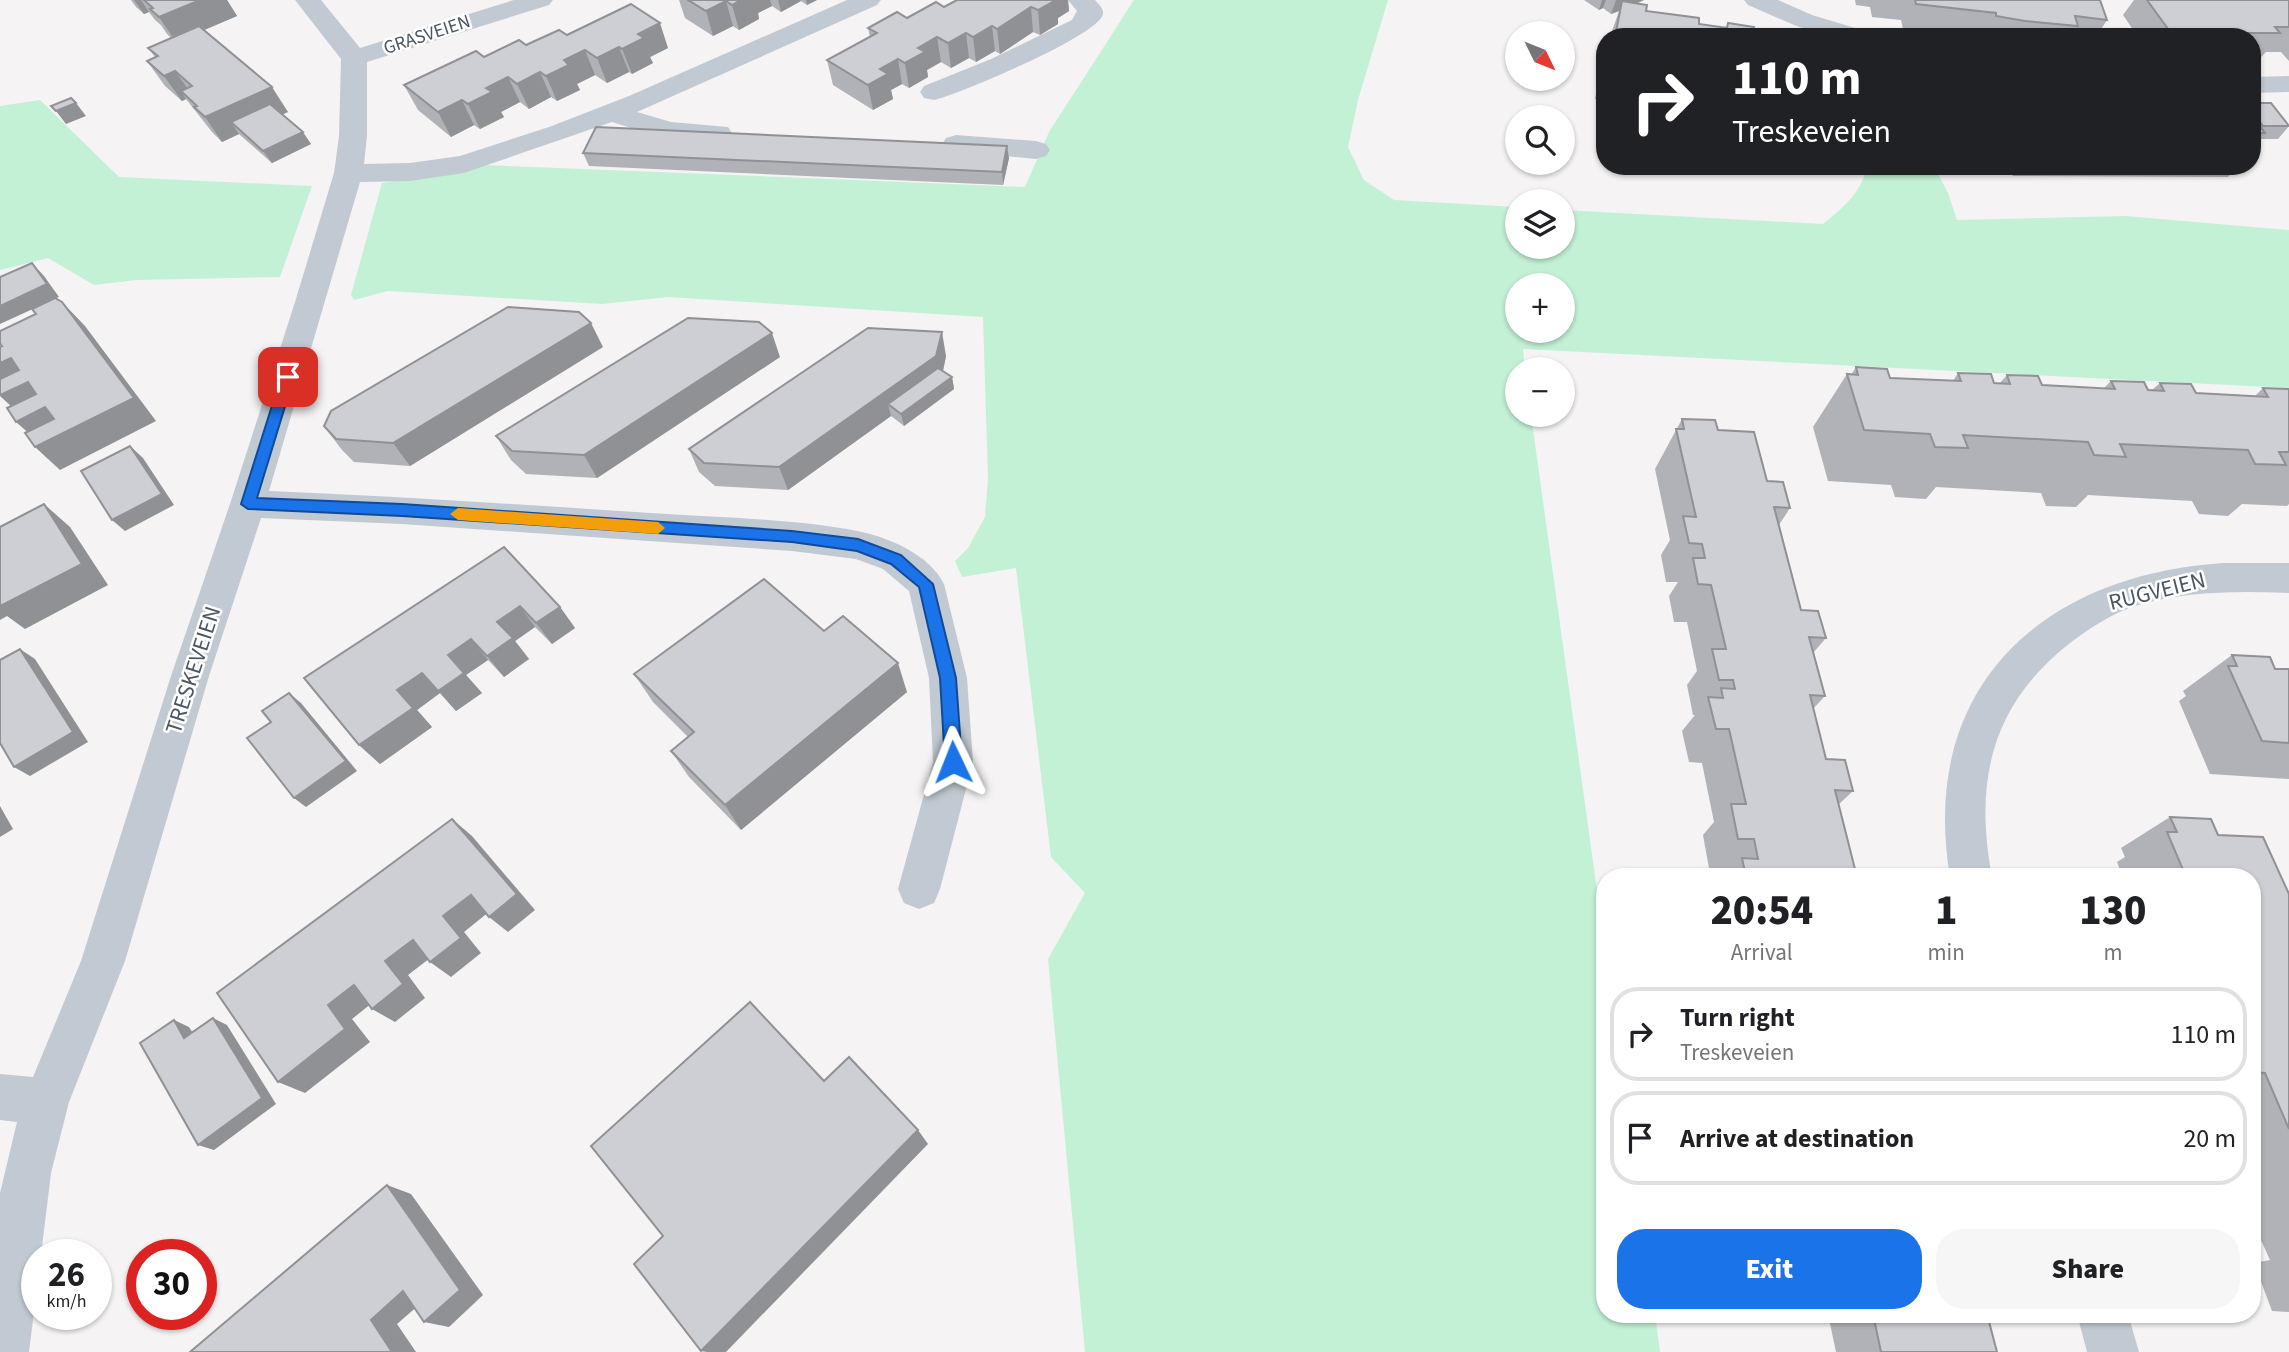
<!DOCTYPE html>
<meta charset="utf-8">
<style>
:root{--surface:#fff;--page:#f6f6f6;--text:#202124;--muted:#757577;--line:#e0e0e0;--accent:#1a73e8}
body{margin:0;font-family:"Source Sans 3",sans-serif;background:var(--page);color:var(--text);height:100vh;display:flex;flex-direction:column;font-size:26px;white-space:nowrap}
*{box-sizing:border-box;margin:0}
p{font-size:23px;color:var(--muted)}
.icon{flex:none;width:38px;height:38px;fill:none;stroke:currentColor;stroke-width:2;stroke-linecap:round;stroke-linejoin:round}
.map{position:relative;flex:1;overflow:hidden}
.side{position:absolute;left:1596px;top:868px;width:665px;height:455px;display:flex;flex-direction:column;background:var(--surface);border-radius:28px;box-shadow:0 2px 5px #0004}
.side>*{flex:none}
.top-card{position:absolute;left:1596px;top:28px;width:665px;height:147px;border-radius:28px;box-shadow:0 2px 5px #0004;background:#202124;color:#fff;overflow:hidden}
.needle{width:46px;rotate:133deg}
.buttons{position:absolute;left:1505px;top:21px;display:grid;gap:14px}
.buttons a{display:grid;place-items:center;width:70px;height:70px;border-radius:50%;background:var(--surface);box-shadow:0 2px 5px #0004;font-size:35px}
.speed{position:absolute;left:21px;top:1239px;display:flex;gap:14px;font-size:35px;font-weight:700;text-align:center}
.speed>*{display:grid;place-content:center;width:91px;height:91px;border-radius:50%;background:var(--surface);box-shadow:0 2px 5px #0004;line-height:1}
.speed small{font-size:18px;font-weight:400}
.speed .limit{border:10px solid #d22;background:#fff;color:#111}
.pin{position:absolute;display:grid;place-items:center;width:60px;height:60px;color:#fff;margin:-30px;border-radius:14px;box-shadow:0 4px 10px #0006}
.me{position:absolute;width:77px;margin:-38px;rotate:358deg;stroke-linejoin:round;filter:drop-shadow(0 0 5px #0008)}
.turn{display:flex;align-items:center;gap:24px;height:147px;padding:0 21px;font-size:32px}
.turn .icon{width:91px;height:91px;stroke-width:2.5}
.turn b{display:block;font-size:49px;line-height:60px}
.eta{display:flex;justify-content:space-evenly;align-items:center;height:119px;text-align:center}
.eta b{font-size:42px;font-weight:800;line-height:49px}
.button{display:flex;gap:14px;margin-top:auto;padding:14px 21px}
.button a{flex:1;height:80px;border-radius:28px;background:var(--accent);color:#fff;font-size:28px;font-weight:800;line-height:80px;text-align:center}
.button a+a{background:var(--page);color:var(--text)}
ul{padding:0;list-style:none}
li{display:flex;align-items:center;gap:21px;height:94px;margin:0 14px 10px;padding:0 7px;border:4px solid var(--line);border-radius:28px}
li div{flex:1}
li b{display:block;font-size:26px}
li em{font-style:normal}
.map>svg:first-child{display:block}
.green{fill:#c3f1d5;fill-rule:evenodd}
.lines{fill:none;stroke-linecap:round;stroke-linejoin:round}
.minor{fill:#c1cad2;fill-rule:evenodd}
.wall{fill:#b0b2b7}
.shaded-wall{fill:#909195}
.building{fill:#cdcfd5;stroke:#909195;stroke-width:2}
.route{fill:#1a73e8;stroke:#114b97;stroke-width:2}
.slow{fill:#f59e0b}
.labels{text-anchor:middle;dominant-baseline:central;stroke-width:5;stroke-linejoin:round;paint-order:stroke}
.far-street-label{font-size:19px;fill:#4a5661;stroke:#fff}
.street-label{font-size:23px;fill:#4a5661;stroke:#fff}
</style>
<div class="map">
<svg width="2289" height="1352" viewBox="0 0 2289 1352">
<rect width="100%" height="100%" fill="#f5f3f3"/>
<g class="green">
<path d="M 1134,0 L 1388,0 L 1358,100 L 1348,147 L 1364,180 L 1394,200 L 1517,207 L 1517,247 L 1563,247 L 1563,210 L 1823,224 C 1843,208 1862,192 1867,166 L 1934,166 L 1948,193 L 1957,220 L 2125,216 L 2289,230 L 2289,388 L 1523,349 L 1525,369 L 1517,369 L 1517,415 L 1531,415 L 1605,948 L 1605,1314 L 1655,1314 L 1660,1352 L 1085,1352 L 1048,959 L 1085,893 L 1051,857 L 1016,568 L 962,577 L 955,561 L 968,548 L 985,517 L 988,478 L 983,317 L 668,297 L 602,304 L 388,291 L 354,300 L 351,295 L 382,183 L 433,176 L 485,165 L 1025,187 L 1049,132 ZM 1517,285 L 1563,285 L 1563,331 L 1517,331 Z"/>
<polygon points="40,100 119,177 312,186 280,277 136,280 94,285 48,258 0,270 0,106"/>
</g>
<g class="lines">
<g class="minor">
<path d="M 295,0 L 321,0 L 360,48 L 514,0 L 553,0 L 549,5 L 367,62 L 367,136 L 364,164 L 410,163 L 460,156 L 549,127 L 629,96 L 847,0 L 881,0 L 877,5 L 637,112 L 671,122 L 728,127 L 732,133 L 728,139 L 718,142 L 669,140 L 612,122 L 464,173 L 410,181 L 360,182 L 269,491 C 397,496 524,505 651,513 C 719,518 790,518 857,531 C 888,537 929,554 944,584 L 967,678 L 973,762 L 940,889 L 934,903 L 919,909 L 904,903 L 898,889 L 933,762 L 929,678 L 909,591 L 883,569 L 856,559 L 792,551 L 402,524 L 261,518 L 209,676 L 125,961 L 69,1102 L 51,1173 L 41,1255 L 37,1255 L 37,1288 L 29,1352 L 0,1352 L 0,1193 L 17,1122 L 0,1120 L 0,1074 L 33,1077 L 81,961 L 171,676 L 230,504 L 295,302 L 334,173 L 339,136 L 341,59 Z"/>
<path d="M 1068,0 L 1095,0 C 1098,4 1104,8 1103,14 C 1100,35 959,94 934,100 L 924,98 L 920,92 L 924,86 L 991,59 L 1072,20 L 1077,11 Z"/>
<polygon points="1744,0 1778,0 1812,15 1865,31 1869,37 1829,37 1794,25 1748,5"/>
<polygon points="2289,76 2289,92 2252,93 2252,77"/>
<polygon points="956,135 1036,141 1046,144 1050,150 1046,156 1036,159 946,150 942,144 946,138"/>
<path d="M 2223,563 L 2289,563 L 2289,593 C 2237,591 2185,591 2135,606 C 2111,614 2090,628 2070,643 C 1991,705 1974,781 1992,877 L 1950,877 C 1918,687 2042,575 2223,563 Z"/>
<polygon points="2077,1314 2128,1314 2139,1352 2087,1352"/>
</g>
</g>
<g class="wall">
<polygon points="131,0 227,0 237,16 204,30 288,112 283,114 311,144 272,163 239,134 222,142 212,132 186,99 182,101 165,86 147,61 155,57 148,48 171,38 167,34 161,25 155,20 149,12 144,14 136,7"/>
<polygon points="679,0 817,0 807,5 801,1 781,12 772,6 758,13 759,19 739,30 733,26 713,36 685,18"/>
<polygon points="957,0 1068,0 1069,11 1058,18 1058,24 1040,35 1033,32 1000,54 995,51 976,62 969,58 951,68 941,62 927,70 928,77 909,88 902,84 891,90 893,99 873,110 833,85 827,60 870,37 868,28 907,18 944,7"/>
<polygon points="1584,0 1644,0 1636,4 1646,11 1699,24 1726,28 1728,23 1754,27 1610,37 1619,11 1611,14 1603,8 1599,10"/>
<polygon points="1855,0 2100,0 2107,20 2096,37 1968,37 1903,29 1901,20 1872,17 1870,7 1856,5"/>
<polygon points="2134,0 2289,0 2289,61 2281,52 2266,52 2260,58 2252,58 2252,37 2138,37 2123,15"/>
<polygon points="567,35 668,48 650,57 653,63 632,74 629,72 607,83 595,75 577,84 580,90 557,101 551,97 529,109 520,102 501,112 504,117 480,129 474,125 451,137 418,110 404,85 484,57"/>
<polygon points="1605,53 1605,101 1595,99"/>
<polygon points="2252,103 2289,126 2278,139 2260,139 2252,148"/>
<polygon points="583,153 1009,158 1003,185 589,166"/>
<polygon points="2007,166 2237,166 2228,177 2013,176"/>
<polygon points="603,347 410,466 354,462 342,450 324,426"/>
<polygon points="946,356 943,371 952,377 954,389 904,426 891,416 788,490 715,486 699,472 689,449"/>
<polygon points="780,357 597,478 526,474 511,460 496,436"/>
<polygon points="1856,367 1890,378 1953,381 1958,373 1994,383 2000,383 2007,375 2042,385 2104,388 2111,381 2152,390 2160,383 2196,393 2255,396 2263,388 2289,389 2289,504 2287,506 2242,504 2228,516 2199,514 2192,501 2088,495 2076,507 2046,506 2041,493 1936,487 1926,499 1895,497 1891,485 1828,481 1813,427 1847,374 1851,375"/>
<polygon points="1682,419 1718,430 1767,481 1790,508 1779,525 1801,610 1826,638 1813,653 1825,696 1813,709 1826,759 1853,791 1838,805 1857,877 1723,877 1725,875 1724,869 1709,868 1703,835 1714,822 1702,763 1689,762 1682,731 1695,715 1693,715 1687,685 1697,671 1687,622 1674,622 1669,596 1678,582 1666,582 1661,555 1670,540 1655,469"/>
<polygon points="504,547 560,607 575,628 552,644 535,627 515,641 529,659 504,677 488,660 466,675 482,693 456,711 440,693 417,710 432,727 380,764 359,745"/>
<polygon points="824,631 907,692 741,830 689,777 671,751 688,737 653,702 634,674"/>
<polygon points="2232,655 2275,669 2289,669 2289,779 2210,774 2179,701 2186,696 2183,691"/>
<polygon points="2170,817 2218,835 2289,894 2289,1312 2272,1311 2254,1263 2270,1260 2261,1240 2252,1240 2252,877 2123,877 2117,862 2125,857 2121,848"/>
<polygon points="1828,1314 1987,1314 1997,1352 1836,1352"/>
</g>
<g class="shaded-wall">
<polygon points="134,0 141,0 149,12 144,14"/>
<polygon points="200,0 227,0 237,16 176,42 159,17"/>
<polygon points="741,0 770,0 772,6 758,13 759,19 739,30 732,5"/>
<polygon points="778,0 800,0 801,1 781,12"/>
<polygon points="806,0 817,0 807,5"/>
<polygon points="1051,0 1068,0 1069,11 1058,18 1058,24 1040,35 1038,10"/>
<polygon points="1602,0 1606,0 1603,8 1599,10"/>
<polygon points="1616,0 1644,0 1620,10 1622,1 1619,11 1611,14"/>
<polygon points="726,1 733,26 713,36 706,11"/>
<polygon points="1031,7 1033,32 1000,54 997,29"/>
<polygon points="660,23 668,48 650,57 653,63 632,74 622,49 638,34"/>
<polygon points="992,26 995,51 976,62 973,37"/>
<polygon points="966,33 969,58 951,68 948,43"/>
<polygon points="937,37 941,62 927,70 928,77 909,88 905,63 918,48"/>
<polygon points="619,47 629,72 607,83 597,58"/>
<polygon points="585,50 595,75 577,84 580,90 557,101 546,76 564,60"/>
<polygon points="898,59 902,84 891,90 893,99 873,110 868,85 880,69"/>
<polygon points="175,71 193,96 181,91 186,99 182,101 164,76"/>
<polygon points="540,72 551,97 529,109 517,84"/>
<polygon points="508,77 520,102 501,112 504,117 480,129 468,104 486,88"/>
<polygon points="272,87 288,112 243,133 231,122 239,134 222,142 205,117"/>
<polygon points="462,100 474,125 451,137 438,112"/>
<polygon points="76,103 86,116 66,124 56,111"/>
<polygon points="303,132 311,144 272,163 263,151"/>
<polygon points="1007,146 1009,158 1003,185 1002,172"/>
<polygon points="32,263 44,276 59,297 0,324 0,306"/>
<polygon points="62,302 85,326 156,421 60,470 35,447 41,444 16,422 24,418 0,396 0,363"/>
<polygon points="591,323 603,347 410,466 393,443"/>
<polygon points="942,332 946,356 941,380 888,404 891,416 788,490 779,467"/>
<polygon points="772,333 780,357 597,478 584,455"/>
<polygon points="952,377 954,389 904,426 901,414"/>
<polygon points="130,446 143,458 174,505 125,531 112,520"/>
<polygon points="44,504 70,527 108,585 25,629 7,616 0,620 0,602"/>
<polygon points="520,606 535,627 515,641 529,659 504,677 487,656 497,622"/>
<polygon points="560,607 575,628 552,644 536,623"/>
<polygon points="471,639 488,660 466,675 482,693 456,711 440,693 417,710 432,727 380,764 359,745 397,690"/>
<polygon points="20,649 35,659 88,742 30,776 14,767"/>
<polygon points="898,663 907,692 741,830 725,805"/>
<polygon points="289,693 301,703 357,771 306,807 294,798"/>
<polygon points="0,806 13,829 0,837"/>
<polygon points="452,819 472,836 535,910 508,932 489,917"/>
<polygon points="471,895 490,911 464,932 481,953 451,977 430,962 443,916"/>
<polygon points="413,940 434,955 408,975 425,998 395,1022 372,1009 385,961"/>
<polygon points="354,985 377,999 352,1019 370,1042 305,1093 278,1082 328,1005"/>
<polygon points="213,1018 227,1025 276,1104 214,1150 198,1145"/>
<polygon points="174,1020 189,1027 200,1044 184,1038"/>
<polygon points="918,1130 928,1144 726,1352 707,1352 701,1351"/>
<polygon points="387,1185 411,1194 483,1295 449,1327 424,1322"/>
<polygon points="403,1291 428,1297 397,1324 416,1352 392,1352 371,1320"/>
</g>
<g class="building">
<polygon points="144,0 200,0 159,17 150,9 153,8"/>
<polygon points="688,0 741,0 732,5 726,1 706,11"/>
<polygon points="957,0 1056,0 1038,10 1031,7 997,29 992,26 973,37 966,33 948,43 937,37 918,48 925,52 905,63 898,59 880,69 888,74 868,85 827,60 877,33 868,28 897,12 907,18 936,2 944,7"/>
<polygon points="1915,0 2100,0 2107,20 2075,16 2078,26 2025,21 1996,16 1996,13 1916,4"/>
<polygon points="2147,0 2289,0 2289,27 2275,27 2280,33 2171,33"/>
<polygon points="1622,1 1647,5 1646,11 1699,18 1699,24 1727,28 1728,23 1754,27 1753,33 1776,37 1615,37"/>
<polygon points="631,4 660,23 638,34 644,38 622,49 619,47 597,58 585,50 564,60 569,65 546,76 540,72 517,84 508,77 486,88 492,92 468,104 462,100 438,112 404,85 476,51 484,57 519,40 526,45 559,30 567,35"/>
<polygon points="199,26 272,87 205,117 194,107 197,106 181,91 192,86 175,71 164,76 147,61 158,56 148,48"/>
<polygon points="1782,32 1808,36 1808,37 1782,37"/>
<polygon points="71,98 76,103 56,111 51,106"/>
<polygon points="2252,103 2271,103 2289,126 2263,126 2252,112"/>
<polygon points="270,104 303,132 263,151 231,122"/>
<polygon points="2252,116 2265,133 2252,133"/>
<polygon points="596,127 1007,146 1002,172 583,153"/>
<polygon points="32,263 47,284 0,306 0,277"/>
<polygon points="55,298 62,302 134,398 35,447 25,433 54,419 45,407 16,422 7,408 36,394 28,382 0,395 0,379 19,370 11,358 0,363 0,347 2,346 0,343 0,331 36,314 32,309"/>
<polygon points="508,307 579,312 591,323 393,443 336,439 324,426 331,411"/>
<polygon points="688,318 759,322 772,333 584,455 512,451 496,436"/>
<polygon points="868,328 942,332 936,356 779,467 704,463 689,449"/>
<polygon points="1856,367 1887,369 1890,378 1961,381 1958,373 1991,374 1994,383 2010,384 2007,375 2038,376 2042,385 2115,389 2111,381 2144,382 2148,390 2164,391 2160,383 2191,384 2196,393 2268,397 2263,388 2289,389 2289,452 2279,452 2286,465 2255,464 2248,450 2120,444 2126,457 2094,455 2088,442 1963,435 1968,448 1935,447 1930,434 1864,430 1847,374 1858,375"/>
<polygon points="938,368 952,377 901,414 888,404"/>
<polygon points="1682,419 1715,420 1718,430 1754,432 1767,481 1783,482 1790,508 1774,507 1801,610 1818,611 1826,638 1809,637 1825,696 1810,695 1826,759 1845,760 1853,791 1835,790 1857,877 1746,877 1742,858 1758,859 1754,839 1738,839 1731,804 1746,804 1729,729 1716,729 1708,697 1723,698 1721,688 1735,689 1733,680 1719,680 1712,649 1726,649 1711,585 1698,584 1693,558 1705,558 1702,544 1689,543 1683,516 1696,517 1676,429 1684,429"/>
<polygon points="130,446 162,494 112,520 81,471"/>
<polygon points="44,504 82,564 0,606 0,527"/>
<polygon points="504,547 560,607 536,623 520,606 497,622 513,638 487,656 471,639 448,655 464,673 438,691 422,673 397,690 413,708 359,745 304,678"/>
<polygon points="764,579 824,631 843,616 898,663 725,805 671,751 694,732 634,674"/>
<polygon points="20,649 73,732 14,767 0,743 0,660"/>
<polygon points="2232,655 2270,657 2275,669 2289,669 2289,743 2262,741 2228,666 2237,666"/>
<polygon points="289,693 346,761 294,798 247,738 271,722 262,711"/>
<polygon points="2170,817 2211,819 2218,835 2263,837 2289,894 2289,1129 2265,1073 2252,1072 2252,877 2186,877 2167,832 2177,832"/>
<polygon points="452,819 517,894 489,917 471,895 443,916 461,938 430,962 413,940 385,961 403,984 372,1009 354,985 328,1005 345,1029 278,1082 217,993"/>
<polygon points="750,1002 824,1081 849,1057 918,1130 701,1351 634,1264 663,1236 591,1146"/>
<polygon points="213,1018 262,1098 198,1145 140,1043 174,1020 184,1038"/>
<polygon points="387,1185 460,1290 424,1322 403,1291 371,1320 392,1352 190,1352"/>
<polygon points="1873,1314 1987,1314 1997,1352 1881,1352"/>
</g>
<polygon class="route" points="288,372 294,377 257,498 402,504 792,531 858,539 901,555 933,584 956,678 962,762 959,768 953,770 948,768 945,762 940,678 919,587 891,564 857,551 792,542 402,516 248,509 241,504 281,377"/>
<polygon class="slow" points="458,508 658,522 665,528 658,534 458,520 450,514"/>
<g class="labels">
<g class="far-street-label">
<text transform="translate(427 35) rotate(-18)">GRASVEIEN</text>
</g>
<g class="street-label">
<text transform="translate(2157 591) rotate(-14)">RUGVEIEN</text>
<text transform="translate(193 670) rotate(-72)">TRESKEVEIEN</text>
</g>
</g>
</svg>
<div class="buttons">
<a><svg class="needle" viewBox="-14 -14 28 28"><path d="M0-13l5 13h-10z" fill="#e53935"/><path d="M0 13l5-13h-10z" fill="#757577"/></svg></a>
<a><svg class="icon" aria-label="search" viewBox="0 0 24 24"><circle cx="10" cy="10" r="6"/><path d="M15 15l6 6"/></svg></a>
<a><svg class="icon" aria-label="layers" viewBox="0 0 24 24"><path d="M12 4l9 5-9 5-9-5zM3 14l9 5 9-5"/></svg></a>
<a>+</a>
<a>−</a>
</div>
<div class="speed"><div>26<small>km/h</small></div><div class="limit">30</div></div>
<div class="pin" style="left:288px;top:377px;background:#d93025"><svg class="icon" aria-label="arrive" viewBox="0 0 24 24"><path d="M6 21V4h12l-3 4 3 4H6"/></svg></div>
<svg class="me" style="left:953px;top:762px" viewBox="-20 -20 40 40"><path d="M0-17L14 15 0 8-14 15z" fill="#1a73e8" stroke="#fff" stroke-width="4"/></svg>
<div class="top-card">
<div class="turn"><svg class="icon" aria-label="right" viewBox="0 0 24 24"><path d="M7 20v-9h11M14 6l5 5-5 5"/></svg><div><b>110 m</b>Treskeveien</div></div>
</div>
<section class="side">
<div class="eta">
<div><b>20:54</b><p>Arrival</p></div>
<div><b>1</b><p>min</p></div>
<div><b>130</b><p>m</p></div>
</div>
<ul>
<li><svg class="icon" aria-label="right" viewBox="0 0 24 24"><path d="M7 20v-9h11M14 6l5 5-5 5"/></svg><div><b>Turn right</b><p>Treskeveien</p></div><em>110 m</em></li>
<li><svg class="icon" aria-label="arrive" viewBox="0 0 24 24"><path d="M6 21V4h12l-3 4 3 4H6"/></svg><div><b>Arrive at destination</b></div><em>20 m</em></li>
</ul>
<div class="button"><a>Exit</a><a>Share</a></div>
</section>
</div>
